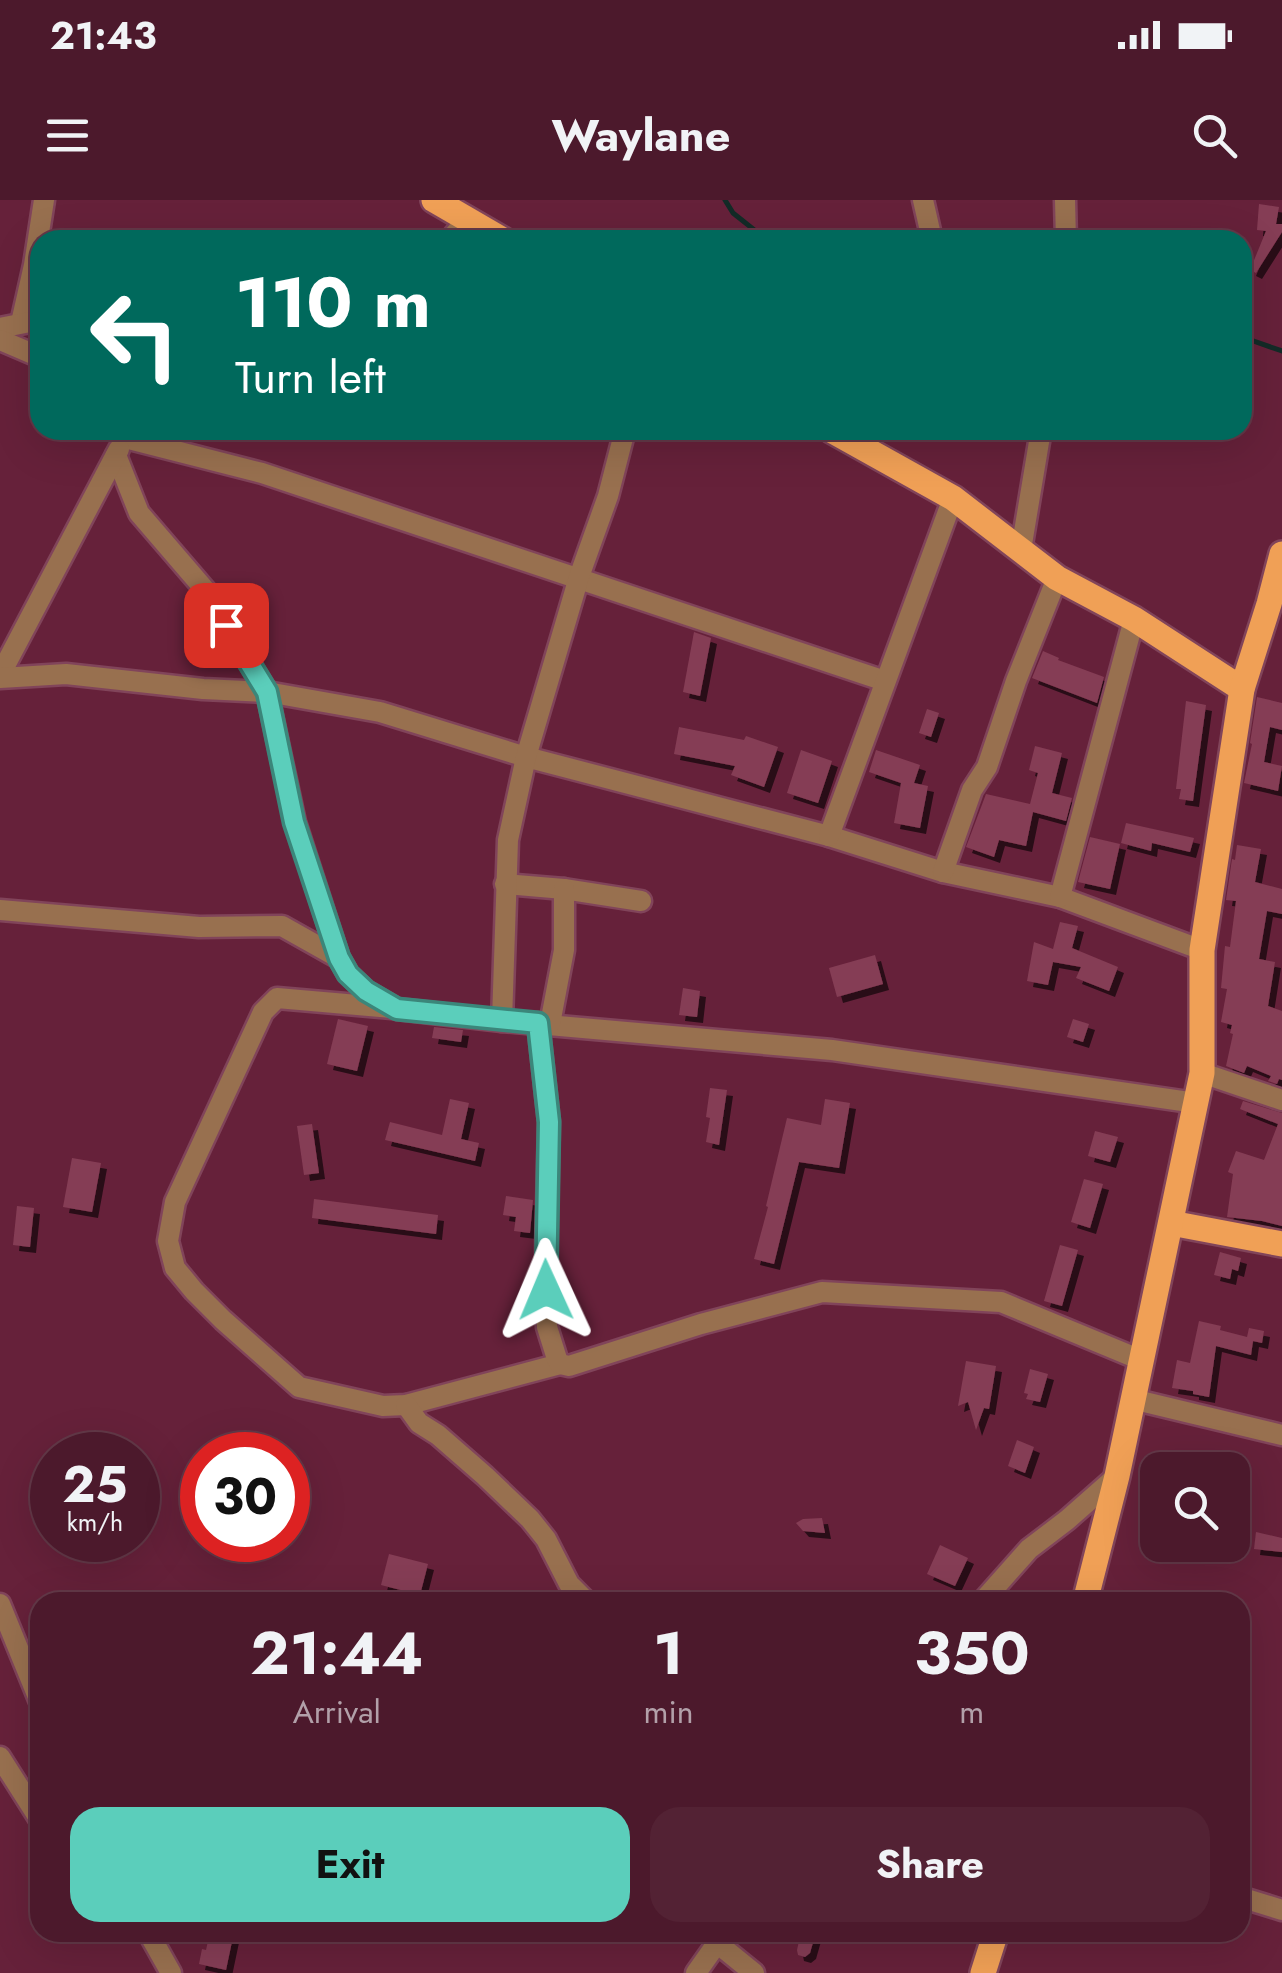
<!DOCTYPE html>
<style>
:root{--surface:#4c192c;--page:#532234;--text:#f1f3f6;--muted:#b2a0a9;--line:#633848;--accent:#5bcebb}
body{margin:0;font-family:Jost,sans-serif;background:var(--page);color:var(--text);height:100vh;display:flex;flex-direction:column;font-size:38px;white-space:nowrap}
*{box-sizing:border-box;margin:0}
p{font-size:32px;color:var(--muted)}
.icon{flex:none;width:55px;height:55px;fill:none;stroke:currentColor;stroke-width:2;stroke-linecap:round;stroke-linejoin:round}
.map{position:relative;flex:1;overflow:hidden}
.details{position:absolute;left:30px;top:1392px;width:1220px;height:350px;display:flex;flex-direction:column;background:var(--surface);border-radius:30px;box-shadow:0 10px 40px #0002,0 0 0 2px var(--line)}
.details>*{flex:none}
.guide{position:absolute;left:30px;top:30px;width:1222px;height:210px;border-radius:30px;box-shadow:0 10px 40px #0002,0 0 0 2px var(--line);background:#00695c;color:#fff;overflow:hidden}
.fabs{position:absolute;left:1140px;top:1252px;display:grid;gap:20px}
.fabs a{display:grid;place-items:center;width:110px;height:110px;border-radius:20px;background:var(--surface);box-shadow:0 10px 40px #0002,0 0 0 2px var(--line);font-size:50px}
.speed{position:absolute;left:30px;top:1232px;display:flex;gap:20px;font-size:50px;font-weight:700;text-align:center}
.speed>*{display:grid;place-content:center;width:130px;height:130px;border-radius:50%;background:var(--surface);box-shadow:0 10px 40px #0002,0 0 0 2px var(--line);line-height:1}
.speed small{font-size:25px;font-weight:400}
.speed .limit{border:15px solid #d22;background:#fff;color:#111}
.pin{position:absolute;display:grid;place-items:center;width:85px;height:85px;color:#fff;margin:-42px;border-radius:20px;box-shadow:0 5px 15px #0006}
.me{position:absolute;width:110px;margin:-55px;rotate:359deg;stroke-linejoin:round;filter:drop-shadow(0 0 8px #0008)}
.turn{display:flex;align-items:center;gap:35px;height:210px;padding:0 40px;font-size:45px}
.turn .icon{width:130px;height:130px;stroke-width:2.5}
.turn b{display:block;font-size:70px;line-height:85px}
.eta{display:flex;justify-content:space-evenly;align-items:center;height:170px;text-align:center}
.eta b{font-size:60px;font-weight:700;line-height:70px}
.primary-button{display:flex;gap:20px;margin-top:auto;padding:20px 40px}
.primary-button a{flex:1;height:115px;border-radius:30px;background:var(--accent);color:#111;font-size:40px;font-weight:700;line-height:115px;text-align:center}
.primary-button a+a{background:var(--page);color:var(--text)}
.status{display:flex;justify-content:space-between;align-items:center;height:70px;padding:0 50px;background:var(--surface);direction:ltr}
.status svg{height:28px;fill:currentColor}
header{display:flex;justify-content:space-between;align-items:center;height:130px;padding:0 40px;background:var(--surface);font-size:45px;font-weight:700}
.map>svg:first-child{display:block}
.lines{fill:none;stroke-linecap:round;stroke-linejoin:round}
.stream{stroke:#132b27;stroke-width:5}
.building{fill:#853d55;filter:url(#shadow)}
.minor-casing{stroke:#81445a;stroke-width:25}
.major-casing{stroke:#81445a;stroke-width:30}
.minor{stroke:#98704f;stroke-width:20}
.major{stroke:#f0a056;stroke-width:25}
.route-casing{stroke:#3b867a;stroke-width:25}
.route{stroke:#5bcebb;stroke-width:18}
</style>
<div class="status"><b>21:43</b><svg viewBox="0 0 49 12"><path d="M0 12V9h3v3zM5 12V6h3v6zM10 12V3h3v9zM15 12V0h3v12zM26 1h20v11H26zM47 4h2v5h-2z"/></svg></div>
<header><svg class="icon" aria-label="menu" viewBox="0 0 24 24"><path d="M4 6h16M4 12h16M4 18h16"/></svg>Waylane<svg class="icon" aria-label="search" viewBox="0 0 24 24"><circle cx="10" cy="10" r="6"/><path d="M15 15l6 6"/></svg></header>
<div class="map">
<svg width="1282" height="1773" viewBox="0 0 1282 1773">
<defs>
<filter id="shadow"><feDropShadow dx="6" dy="6" stdDeviation="0" flood-color="#0009"/></filter>
</defs>
<rect width="100%" height="100%" fill="#66213a"/>
<g class="lines">
<g class="stream">
<polyline points="725,0 733,13 767,40"/>
<polyline points="1242,137 1282,151"/>
</g>
</g>
<g class="building">
<polygon points="1259,4 1279,7 1276,24 1282,24 1282,32 1256,73 1250,70 1266,31 1257,30"/>
<polygon points="694,432 711,438 700,496 683,492"/>
<polygon points="1043,451 1059,458 1058,460 1104,477 1097,503 1032,478"/>
<polygon points="1257,497 1282,503 1282,530 1270,527 1264,562 1282,566 1278,591 1244,583 1252,544 1250,543"/>
<polygon points="1186,501 1206,505 1193,601 1179,599 1181,589 1176,589"/>
<polygon points="927,509 939,513 931,537 919,533"/>
<polygon points="679,527 744,540 746,536 778,547 764,587 731,575 735,566 674,554"/>
<polygon points="1035,546 1062,553 1052,593 1072,598 1066,621 1033,612 1026,646 999,640 994,657 966,647 986,594 1030,604 1038,573 1029,570"/>
<polygon points="801,550 832,561 818,603 787,593"/>
<polygon points="876,550 920,565 914,583 928,586 920,628 894,623 901,583 869,572"/>
<polygon points="1126,623 1194,638 1190,652 1152,643 1151,651 1121,643"/>
<polygon points="1090,637 1120,644 1110,689 1078,682"/>
<polygon points="1237,645 1261,649 1255,682 1282,689 1282,714 1267,711 1259,759 1275,762 1268,806 1282,811 1282,880 1279,879 1277,884 1268,881 1271,876 1247,866 1244,873 1226,866 1233,834 1230,833 1232,825 1221,822 1227,789 1221,788 1225,746 1230,747 1236,701 1226,700 1232,659 1235,660"/>
<polygon points="1060,722 1078,726 1072,748 1118,767 1109,791 1076,778 1081,767 1053,762 1048,785 1027,781 1034,742 1053,749"/>
<polygon points="875,755 883,784 837,797 829,768"/>
<polygon points="683,788 700,791 697,817 679,815"/>
<polygon points="338,819 368,826 357,871 327,864"/>
<polygon points="1073,819 1089,824 1083,842 1067,837"/>
<polygon points="434,827 463,830 461,842 432,838"/>
<polygon points="710,888 727,890 719,945 706,942 710,918 706,917"/>
<polygon points="450,899 469,903 461,939 479,943 475,961 385,940 390,922 442,935"/>
<polygon points="825,899 850,903 839,968 799,962 774,1064 754,1059 768,1007 766,1006 787,918 821,925"/>
<polygon points="1243,901 1282,913 1282,1026 1262,1021 1227,1017 1233,974 1228,972 1236,951 1264,960 1278,924 1240,909"/>
<polygon points="312,924 319,973 304,975 297,926"/>
<polygon points="1095,931 1118,937 1110,962 1088,956"/>
<polygon points="72,958 101,963 92,1012 63,1007"/>
<polygon points="1084,979 1103,984 1090,1028 1071,1022"/>
<polygon points="506,996 533,1000 530,1033 514,1031 516,1017 503,1015"/>
<polygon points="314,999 438,1015 436,1034 312,1018"/>
<polygon points="17,1006 34,1008 30,1047 13,1045"/>
<polygon points="1060,1045 1078,1050 1062,1106 1044,1101"/>
<polygon points="1220,1052 1241,1058 1238,1071 1232,1069 1230,1079 1214,1075"/>
<polygon points="1199,1121 1221,1126 1220,1130 1247,1137 1249,1128 1264,1131 1262,1143 1253,1141 1251,1155 1216,1146 1209,1197 1193,1194 1193,1191 1172,1188 1177,1160 1190,1163"/>
<polygon points="966,1161 996,1166 989,1209 984,1208 976,1230 968,1202 958,1206"/>
<polygon points="1030,1169 1048,1174 1040,1202 1026,1199 1028,1194 1024,1193"/>
<polygon points="1017,1240 1034,1247 1025,1273 1008,1266"/>
<polygon points="822,1318 825,1333 803,1331 796,1323 803,1319"/>
<polygon points="1256,1332 1282,1338 1282,1352 1254,1349"/>
<polygon points="940,1345 968,1358 955,1386 927,1374"/>
<polygon points="389,1354 428,1364 420,1395 381,1385"/>
<polygon points="210,1732 234,1732 226,1770 199,1764 202,1749 206,1750"/>
<polygon points="801,1732 816,1732 810,1753 805,1757 798,1755 797,1750"/>
</g>
<g class="lines">
<g class="minor-casing">
<g id="minor">
<polyline points="923,0 931,35"/>
<polyline points="1065,0 1066,40"/>
<polyline points="450,40 468,18"/>
<polyline points="21,123 34,65 44,0"/>
<polyline points="0,128 40,120"/>
<polyline points="0,140 40,157"/>
<polyline points="118,230 125,238 262,273 885,481"/>
<polyline points="116,255 139,313 206,391 267,492 295,622 339,758 348,774 366,791 397,809 502,821 832,850 1196,903"/>
<polyline points="1021,350 1041,230"/>
<polyline points="0,475 119,249"/>
<polyline points="0,478 66,474 203,489 267,492 380,512 526,557 829,636 943,672 1060,697 1202,750"/>
<polyline points="829,636 953,298"/>
<polyline points="943,672 972,590 987,567 1016,481 1057,378"/>
<polyline points="505,684 564,689 641,701"/>
<polyline points="1060,697 1134,419"/>
<polyline points="0,710 199,727 282,726 339,758"/>
<polyline points="392,808 277,798 263,812 175,1002 168,1041 175,1068 194,1091 223,1120 299,1187 383,1206 406,1205 560,1164"/>
<polyline points="502,821 508,640 526,557 579,377 608,296 625,230"/>
<polyline points="538,823 549,922 546,1053 547,1127 557,1159 560,1164 569,1166 701,1124 822,1092 1001,1102 1141,1160"/>
<polyline points="550,824 564,750 564,689"/>
<polyline points="1202,873 1282,900"/>
<polyline points="1132,1199 1282,1235"/>
<polyline points="406,1205 419,1223 438,1235 485,1276 530,1319 546,1339 569,1384 587,1402"/>
<polyline points="982,1402 1029,1349 1067,1320 1117,1276"/>
<polyline points="0,1404 40,1502"/>
<polyline points="0,1557 40,1620"/>
<polyline points="1240,1697 1282,1710"/>
<polyline points="148,1732 171,1773"/>
<polyline points="717,1743 754,1773"/>
<polyline points="696,1773 725,1732"/>
</g>
</g>
<g class="major-casing">
<g id="major">
<polyline points="434,0 503,40"/>
<polyline points="831,230 953,298 1057,378 1134,419 1242,489"/>
<polyline points="1171,1023 1282,1044"/>
<polyline points="1085,1402 1117,1276 1202,873 1202,750 1242,489 1269,404 1282,354"/>
<polyline points="983,1773 996,1732"/>
</g>
</g>
<use href="#minor" class="minor"/>
<use href="#major" class="major"/>
</g>
<g class="lines">
<g class="route-casing">
<polyline id="route" points="226,425 267,492 294,622 339,758 348,774 366,791 397,809 538,823 549,922 546,1090"/>
</g>
<use href="#route" class="route"/>
</g>
</svg>
<div class="fabs">
<a><svg class="icon" aria-label="search" viewBox="0 0 24 24"><circle cx="10" cy="10" r="6"/><path d="M15 15l6 6"/></svg></a>
</div>
<div class="speed"><div>25<small>km/h</small></div><div class="limit">30</div></div>
<div class="pin" style="left:226px;top:425px;background:#d93025"><svg class="icon" aria-label="arrive" viewBox="0 0 24 24"><path d="M6 21V4h12l-3 4 3 4H6"/></svg></div>
<svg class="me" style="left:546px;top:1090px" viewBox="-20 -20 40 40"><path d="M0-17L14 15 0 8-14 15z" fill="#5bcebb" stroke="#fff" stroke-width="4"/></svg>
<div class="guide">
<div class="turn"><svg class="icon" aria-label="left" viewBox="0 0 24 24"><path d="M17 20v-9H6M10 6l-5 5 5 5"/></svg><div><b>110 m</b>Turn left</div></div>
</div>
<section class="details">
<div class="eta">
<div><b>21:44</b><p>Arrival</p></div>
<div><b>1</b><p>min</p></div>
<div><b>350</b><p>m</p></div>
</div>
<div class="primary-button"><a>Exit</a><a>Share</a></div>
</section>
</div>
